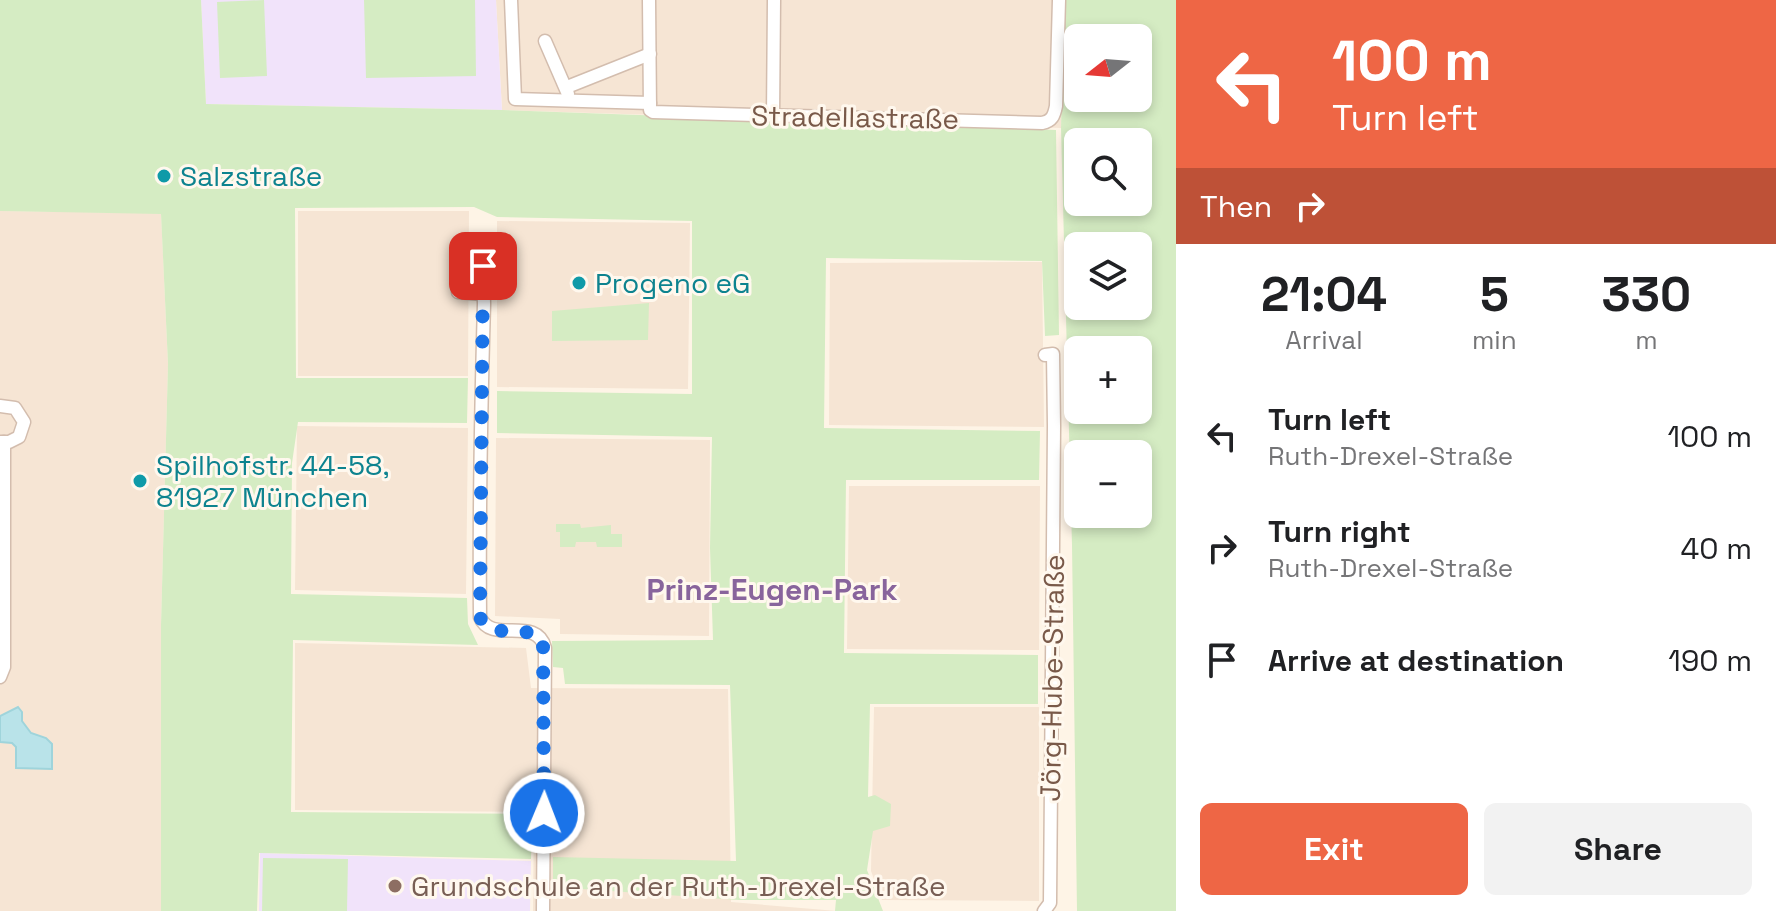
<!DOCTYPE html>
<meta charset="utf-8">
<style>
:root{--surface:#fff;--page:#f2f2f2;--text:#202124;--muted:#757577;--accent:#ee6645}
body{margin:0;font-family:"Space Grotesk",sans-serif;background:var(--page);color:var(--text);height:100vh;display:flex;flex-direction:column;font-size:30px;white-space:nowrap}
*{box-sizing:border-box;margin:0}
p{font-size:26px;color:var(--muted)}
.icon{flex:none;width:44px;height:44px;fill:none;stroke:currentColor;stroke-width:2;stroke-linecap:round;stroke-linejoin:round}
.map{position:relative;flex:1;overflow:hidden}
.side{display:flex;flex-direction:column;background:var(--surface);width:600px}
.side>*{flex:none}
.top-card{background:#ee6645;color:#fff;overflow:hidden}
.needle{width:52px;rotate:253deg}
.buttons{position:absolute;left:1064px;top:24px;display:grid;gap:16px}
.buttons a{display:grid;place-items:center;width:88px;height:88px;border-radius:12px;background:var(--surface);box-shadow:0 4px 12px #0003;font-size:40px}
.pin{position:absolute;display:grid;place-items:center;width:68px;height:68px;color:#fff;margin:-34px;border-radius:16px;box-shadow:0 4px 12px #0006}
.me{position:absolute;width:88px;margin:-44px;rotate:1deg;stroke-linejoin:round;filter:drop-shadow(0 0 6px #0008)}
.turn{display:flex;align-items:center;gap:28px;height:168px;padding:0 24px;font-size:36px}
.turn .icon{width:104px;height:104px;stroke-width:2.5}
.turn b{display:block;font-size:56px;line-height:68px}
.then{display:flex;align-items:center;height:76px;padding:0 24px;background:#0003;gap:16px;font-size:30px}
.eta{display:flex;justify-content:space-evenly;align-items:center;height:136px;text-align:center}
.eta b{font-size:48px;font-weight:700;line-height:56px}
.action{display:flex;gap:16px;margin-top:auto;padding:16px 24px}
.action a{flex:1;height:92px;border-radius:12px;background:var(--accent);color:#fff;font-size:32px;font-weight:700;line-height:92px;text-align:center}
.action a+a{background:var(--page);color:var(--text)}
ul{padding:0;list-style:none}
li{display:flex;align-items:center;gap:24px;height:112px;padding:0 24px}
li div{flex:1}
li b{display:block;font-size:30px}
li em{font-style:normal}
main{display:flex;flex:1;min-height:0}
.map>svg:first-child{display:block}
.residential{fill:#f6e5d4}
.education{fill:#f1e3fa}
.green{fill:#d5ecc3;fill-rule:evenodd}
.water{fill:#b9e3e9;stroke:#9fd4db;stroke-width:2}
.lines{fill:none;stroke-linecap:round;stroke-linejoin:round}
.minor-casing{stroke:#d3bdae;stroke-width:15}
.minor{stroke:#fff;stroke-width:12}
.route{stroke:#1a73e8;stroke-width:14;stroke-dasharray:0 25.2}
.culture-dot{fill:#0f9aa8;stroke:#fff8ee;stroke-width:3}
.education-dot{fill:#8d6e63;stroke:#fff8ee;stroke-width:3}
.labels{text-anchor:middle;dominant-baseline:central;stroke-width:6;stroke-linejoin:round;paint-order:stroke}
.street-label{font-size:28px;fill:#795949;stroke:#fff8ee}
.culture-label{font-size:28px;fill:#0d838f;stroke:#fff8ee;text-anchor:start}
.education-label{font-size:28px;fill:#785e54;stroke:#fff8ee;text-anchor:start}
.neighbourhood-label{font-size:30px;font-weight:bold;fill:#88649c;stroke:#fff8ee}
</style>
<main>
<div class="map">
<svg width="1176" height="911" viewBox="0 0 1176 911">
<rect width="100%" height="100%" fill="#fef4e6"/>
<g class="residential">
<polygon points="496,0 1064,0 1061,128 502,110"/>
<polygon points="0,211 161,213 168,364 161,625 161,911 0,911"/>
<polygon points="298,211 469,211 468,376 298,376"/>
<polygon points="497,221 690,223 688,389 497,387"/>
<polygon points="1042,262 1044,427 829,425 830,263"/>
<polygon points="297,426 468,428 466,594 295,590"/>
<polygon points="496,438 710,440 709,636 560,634 560,619 495,616"/>
<polygon points="849,486 1040,486 1039,650 847,649"/>
<polygon points="295,643 526,648 531,688 728,689 731,902 837,911 533,911 534,812 295,810"/>
<polygon points="874,707 1039,707 1039,901 882,900 871,871"/>
</g>
<g class="education">
<polygon points="201,0 496,0 502,110 206,104"/>
<polygon points="260,853 531,861 530,911 259,911"/>
</g>
<g class="green">
<polygon points="0,0 201,0 206,104 502,110 1056,130 1059,335 1045,336 1042,261 826,258 824,428 1040,431 1039,480 846,480 844,653 1038,655 1038,704 870,704 868,797 875,795 891,804 890,826 873,831 867,870 883,911 835,911 836,900 739,900 553,887 553,857 736,861 730,685 565,684 563,668 553,667 552,641 713,640 710,548 712,437 497,433 497,391 692,394 692,221 497,217 474,207 295,208 296,378 468,378 467,423 298,422 292,463 291,594 467,598 468,624 478,645 293,640 291,812 532,814 531,859 259,853 257,911 161,911 161,625 168,364 161,214 0,211"/>
<polygon points="264,0 267,76 220,78 217,2"/>
<polygon points="364,0 475,0 476,76 366,78"/>
<path d="M 1064,0 L 1176,0 L 1176,911 L 1077,911 L 1072,545 L 1061,128 ZM 1078,38 L 1138,38 L 1138,98 L 1078,98 ZM 1078,142 L 1138,142 L 1138,202 L 1078,202 ZM 1078,246 L 1138,246 L 1138,306 L 1078,306 ZM 1078,350 L 1138,350 L 1138,410 L 1078,410 ZM 1078,454 L 1138,454 L 1138,514 L 1078,514 Z"/>
<polygon points="649,303 648,340 552,341 552,311"/>
<polygon points="556,524 580,524 581,528 611,525 611,534 622,534 622,547 597,547 596,542 576,542 575,547 560,547 560,532 556,532"/>
<polygon points="263,858 348,859 347,911 262,911"/>
</g>
<polygon class="water" points="18,707 22,712 22,721 31,733 46,738 52,744 52,769 16,768 16,747 12,743 0,742 0,716"/>
<g class="lines">
<g class="minor-casing">
<g id="minor">
<polyline points="511,0 515,99 650,103"/>
<path d="M 649,0 L 650,110 L 653,112 L 1042,123 C 1052,121 1054,116 1056,106 L 1059,0"/>
<polyline points="545,41 568,94"/>
<polyline points="567,87 650,54"/>
<polyline points="773,116 774,0"/>
<path d="M 484,294 L 458,292 L 459,265 L 483,266 L 484,304 C 481,408 479,512 480,617 C 491,645 537,615 545,648 L 543,911"/>
<polyline points="0,406 15,408 24,422 19,437 9,442 0,442"/>
<polyline points="0,677 4,667 4,442"/>
<polyline points="1044,911 1050,903 1054,426 1053,354 1045,355"/>
</g>
</g>
<use href="#minor" class="minor"/>
</g>
<g class="lines">
<path class="route" d="M 483,266 L 480,617 C 491,643 526,621 543,641 L 544,813"/>
</g>
<g class="culture-dot">
<circle cx="164" cy="176" r="8"/>
<circle cx="579" cy="283" r="8"/>
<circle cx="140" cy="481" r="8"/>
</g>
<circle class="education-dot" cx="395" cy="886" r="8"/>
<g class="labels">
<g class="street-label">
<text transform="translate(855 117) rotate(1)">Stradellastraße</text>
<text transform="translate(1052 678) rotate(-89)">Jörg-Hube-Straße</text>
</g>
<g class="culture-label">
<text x="180" y="176">Salzstraße</text>
<text x="595" y="283">Progeno eG</text>
<text x="156" y="465">Spilhofstr. 44-58,<tspan x="156" dy="32">81927 München</tspan></text>
</g>
<g class="education-label">
<text x="411" y="886">Grundschule an der Ruth-Drexel-Straße</text>
</g>
<g class="neighbourhood-label">
<text x="772" y="589">Prinz-Eugen-Park</text>
</g>
</g>
</svg>
<div class="buttons">
<a><svg class="needle" viewBox="-14 -14 28 28"><path d="M0-13l5 13h-10z" fill="#e53935"/><path d="M0 13l5-13h-10z" fill="#757577"/></svg></a>
<a><svg class="icon" aria-label="search" viewBox="0 0 24 24"><circle cx="10" cy="10" r="6"/><path d="M15 15l6 6"/></svg></a>
<a><svg class="icon" aria-label="layers" viewBox="0 0 24 24"><path d="M12 4l9 5-9 5-9-5zM3 14l9 5 9-5"/></svg></a>
<a>+</a>
<a>−</a>
</div>
<div class="pin" style="left:483px;top:266px;background:#d93025"><svg class="icon" aria-label="arrive" viewBox="0 0 24 24"><path d="M6 21V4h12l-3 4 3 4H6"/></svg></div>
<svg class="me" style="left:544px;top:813px" viewBox="-20 -20 40 40"><circle r="17" fill="#1a73e8" stroke="#fff" stroke-width="3"/><path d="M0-11L8 9 0 5-8 9z" fill="#fff"/></svg>
</div>
<section class="side">
<div class="top-card">
<div class="turn"><svg class="icon" aria-label="left" viewBox="0 0 24 24"><path d="M17 20v-9H6M10 6l-5 5 5 5"/></svg><div><b>100 m</b>Turn left</div></div>
<div class="then">Then<svg class="icon" aria-label="right" viewBox="0 0 24 24"><path d="M7 20v-9h11M14 6l5 5-5 5"/></svg></div>
</div>
<div class="eta">
<div><b>21:04</b><p>Arrival</p></div>
<div><b>5</b><p>min</p></div>
<div><b>330</b><p>m</p></div>
</div>
<ul>
<li><svg class="icon" aria-label="left" viewBox="0 0 24 24"><path d="M17 20v-9H6M10 6l-5 5 5 5"/></svg><div><b>Turn left</b><p>Ruth-Drexel-Straße</p></div><em>100 m</em></li>
<li><svg class="icon" aria-label="right" viewBox="0 0 24 24"><path d="M7 20v-9h11M14 6l5 5-5 5"/></svg><div><b>Turn right</b><p>Ruth-Drexel-Straße</p></div><em>40 m</em></li>
<li><svg class="icon" aria-label="arrive" viewBox="0 0 24 24"><path d="M6 21V4h12l-3 4 3 4H6"/></svg><div><b>Arrive at destination</b></div><em>190 m</em></li>
</ul>
<div class="action"><a>Exit</a><a>Share</a></div>
</section>
</main>
